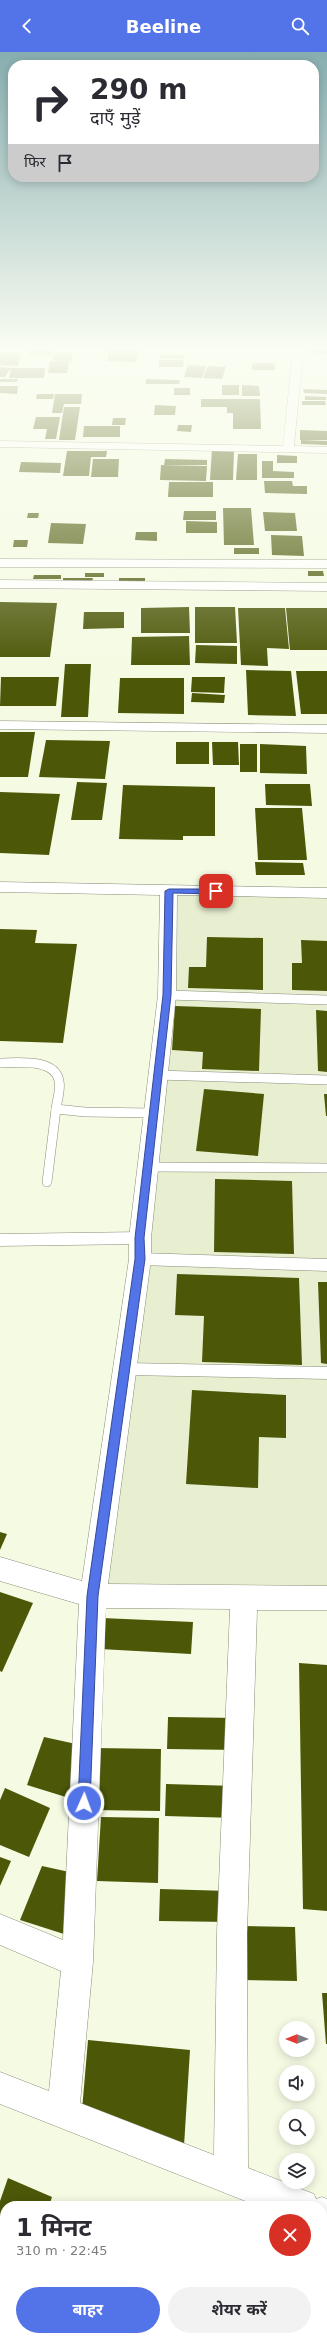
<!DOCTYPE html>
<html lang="hi">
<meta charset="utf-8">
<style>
:root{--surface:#fff;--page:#f2f2f3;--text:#2b2b33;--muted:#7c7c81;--accent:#5274e8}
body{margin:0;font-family:"DejaVu Sans","Noto Sans Devanagari",sans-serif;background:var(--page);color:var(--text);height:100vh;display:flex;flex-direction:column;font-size:15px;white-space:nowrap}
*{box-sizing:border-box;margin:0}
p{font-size:13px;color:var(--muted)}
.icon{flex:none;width:22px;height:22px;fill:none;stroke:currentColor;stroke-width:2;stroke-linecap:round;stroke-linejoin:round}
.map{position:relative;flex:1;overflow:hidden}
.drawer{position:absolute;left:0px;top:2149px;width:327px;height:140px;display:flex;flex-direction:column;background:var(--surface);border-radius:16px 16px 0 0;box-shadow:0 2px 10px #0003}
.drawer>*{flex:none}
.banner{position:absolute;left:8px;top:8px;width:311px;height:122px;border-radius:16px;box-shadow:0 2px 10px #0003;background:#fff;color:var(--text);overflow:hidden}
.needle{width:26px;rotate:270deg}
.controls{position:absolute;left:279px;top:1969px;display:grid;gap:8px}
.controls a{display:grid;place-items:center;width:36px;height:36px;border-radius:50%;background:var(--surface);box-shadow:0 2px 10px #0003;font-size:20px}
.pin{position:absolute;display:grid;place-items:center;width:34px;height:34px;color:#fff;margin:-17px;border-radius:8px;box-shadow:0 2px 6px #0006}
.me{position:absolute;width:44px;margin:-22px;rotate:2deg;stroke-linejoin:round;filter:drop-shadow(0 0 3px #0008)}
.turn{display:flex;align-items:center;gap:14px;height:84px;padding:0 16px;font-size:18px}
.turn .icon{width:52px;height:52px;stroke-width:2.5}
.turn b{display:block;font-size:28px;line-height:34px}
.then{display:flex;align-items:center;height:38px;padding:0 16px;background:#0003;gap:8px;font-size:15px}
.round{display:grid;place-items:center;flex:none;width:42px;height:42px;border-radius:21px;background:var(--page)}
.headline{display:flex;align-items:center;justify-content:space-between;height:68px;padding:0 16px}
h1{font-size:24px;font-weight:700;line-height:30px}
.action{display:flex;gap:8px;margin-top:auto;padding:8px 16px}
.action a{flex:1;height:46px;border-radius:24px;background:var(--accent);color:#fff;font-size:16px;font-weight:700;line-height:46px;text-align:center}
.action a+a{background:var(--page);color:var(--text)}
header{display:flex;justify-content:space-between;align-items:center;height:52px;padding:0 16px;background:var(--accent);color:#fff;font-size:18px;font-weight:700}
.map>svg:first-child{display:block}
.built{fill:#e7efd0}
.building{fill:#4c5708}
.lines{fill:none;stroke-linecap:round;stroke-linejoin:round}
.service-far1-casing{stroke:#878d77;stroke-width:10}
.service-casing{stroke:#878d77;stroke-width:13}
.minor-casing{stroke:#878d77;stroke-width:1}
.service-far1{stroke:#fff;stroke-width:9}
.service{stroke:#fff;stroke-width:12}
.minor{fill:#fff;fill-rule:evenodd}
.route{fill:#5274e8;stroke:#354b97}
</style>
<header><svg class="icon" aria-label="back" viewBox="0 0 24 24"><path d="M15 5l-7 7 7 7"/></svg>Beeline<svg class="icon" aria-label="search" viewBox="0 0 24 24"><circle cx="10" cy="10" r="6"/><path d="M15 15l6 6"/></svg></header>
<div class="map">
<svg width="327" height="2289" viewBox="0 0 327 2289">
<rect width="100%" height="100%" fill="#f5fbe3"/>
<polygon class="built" points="168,841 327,844 327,1546 93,1544 167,943"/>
<g class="building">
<polygon points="30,298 52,298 51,303 29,303"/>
<polygon points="109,298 138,298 136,310 107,309"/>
<polygon points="311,298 327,298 327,302 311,301"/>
<polygon points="0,300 21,300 18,314 0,313"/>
<polygon points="55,301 73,301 72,309 69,309 67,321 48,321 50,309 64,309 53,308"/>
<polygon points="159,303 184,303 184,307 159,306"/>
<polygon points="159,308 184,308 183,315 159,315"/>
<rect x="252" y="311" width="23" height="7"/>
<polygon points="188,313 206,314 202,326 184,325"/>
<polygon points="208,314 226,315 222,327 203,326"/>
<polygon points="0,315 11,316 5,325 0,325"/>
<polygon points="11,316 45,316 44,326 9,326"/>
<polygon points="0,327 18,327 17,330 0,330"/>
<polygon points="146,327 180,328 179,332 146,332"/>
<rect x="222" y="333" width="17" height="10"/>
<polygon points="242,333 259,334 260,344 242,344"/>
<polygon points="0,334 18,334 17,342 0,341"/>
<rect x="174" y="336" width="16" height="7"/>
<polygon points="303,337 327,338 327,342 304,341"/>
<polygon points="37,342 54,342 53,347 36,347"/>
<polygon points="55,342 82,342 81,352 64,352 62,361 52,361"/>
<polygon points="305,344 326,345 326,348 305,348"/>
<polygon points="201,347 260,347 261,377 233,377 233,361 227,361 227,355 201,355"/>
<polygon points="302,349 325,349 326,353 302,353"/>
<polygon points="155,353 176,354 175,363 154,363"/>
<polygon points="64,355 80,355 75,388 59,388"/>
<polygon points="36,365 60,365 56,387 45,387 47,377 33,377"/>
<polygon points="113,366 126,366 125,373 112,373"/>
<polygon points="178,373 192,373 191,380 177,379"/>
<polygon points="84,374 120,374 120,385 83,385"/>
<polygon points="300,378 327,379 327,388 300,388"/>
<polygon points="301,388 327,389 327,393 301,392"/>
<polygon points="212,397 234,398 233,428 210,428"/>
<polygon points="67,399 107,399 106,405 91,405 89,424 63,424"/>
<polygon points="238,402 257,402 257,428 236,428"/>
<polygon points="277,403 297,404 297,411 277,411"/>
<polygon points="93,407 119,407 118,425 91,425"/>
<polygon points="165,407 207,408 207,413 164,413"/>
<polygon points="262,409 273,409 273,419 294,420 294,426 262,426"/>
<polygon points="21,410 61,411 60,421 19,420"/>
<polygon points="161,413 207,414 206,429 160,428"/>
<polygon points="264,429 292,429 293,434 307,434 307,442 265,441"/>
<polygon points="169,430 213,430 213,445 168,445"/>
<polygon points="223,456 251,456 254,493 224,493"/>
<polygon points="184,459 216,459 216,468 183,468"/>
<polygon points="263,460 295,461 297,479 265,479"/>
<polygon points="28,461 39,461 38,466 27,466"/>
<polygon points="186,469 217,470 217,481 186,481"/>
<polygon points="51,471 86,472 83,492 48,491"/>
<polygon points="136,480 157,480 157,489 135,488"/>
<polygon points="271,483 302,484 304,504 272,503"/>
<polygon points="14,488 28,488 27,495 13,495"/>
<rect x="234" y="496" width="25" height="6"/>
<polygon points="308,519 323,519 324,524 308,524"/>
<rect x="85" y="521" width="19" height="4"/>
<polygon points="34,523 61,523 61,527 33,527"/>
<polygon points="63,526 93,526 92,529 63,529"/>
<rect x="119" y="526" width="26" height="4"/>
<polygon points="0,550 57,551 50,605 0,605"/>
<polygon points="189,555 190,581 141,581 141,556"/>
<polygon points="195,555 235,555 237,591 195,591"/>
<polygon points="238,556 285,556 289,597 267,596 268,614 241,613"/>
<polygon points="286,556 327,556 327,598 290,598"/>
<polygon points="84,560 124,560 124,576 83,577"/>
<polygon points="189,584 190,613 131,613 132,585"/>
<polygon points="196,593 237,594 237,612 195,611"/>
<polygon points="65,612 91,612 88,665 61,665"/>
<polygon points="246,618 291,619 296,664 248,663"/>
<polygon points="296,619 327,619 327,662 301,662"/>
<polygon points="1,625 59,625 56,654 0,654"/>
<polygon points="192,625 225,625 224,641 191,640"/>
<polygon points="120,626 184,626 184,662 118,661"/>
<polygon points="192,641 225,643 224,651 191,650"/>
<polygon points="0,680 35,680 28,725 0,725"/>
<polygon points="46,688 110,689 105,727 39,725"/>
<rect x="176" y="690" width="33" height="22"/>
<polygon points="212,690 238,690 239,713 213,713"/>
<rect x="240" y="692" width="17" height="28"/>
<polygon points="260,692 306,694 307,722 260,721"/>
<polygon points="77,730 107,731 102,768 71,768"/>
<polygon points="265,732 310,732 312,754 266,753"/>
<polygon points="123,733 215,735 215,784 183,784 183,788 119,787"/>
<polygon points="0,740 60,742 49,803 0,801"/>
<polygon points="255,756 302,756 307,808 258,808"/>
<polygon points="255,810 303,811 305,823 256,823"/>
<polygon points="0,877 37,878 35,891 77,892 63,991 0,989"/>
<polygon points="207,885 263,886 263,938 188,936 189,915 206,915"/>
<polygon points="301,888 327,889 327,939 292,938 292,911 302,911"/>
<polygon points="175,954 261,957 259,1019 202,1017 203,1000 172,998"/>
<polygon points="316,958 327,959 327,1020 318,1019"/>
<polygon points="204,1037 264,1042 258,1104 196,1099"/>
<polygon points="324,1042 327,1042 327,1064 326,1064"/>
<polygon points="215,1127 292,1129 294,1202 214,1200"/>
<polygon points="177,1222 299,1226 302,1313 202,1310 204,1264 175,1263"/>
<polygon points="318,1230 327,1230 327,1312 321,1311"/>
<polygon points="192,1338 286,1343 286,1386 259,1385 258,1436 186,1432"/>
<polygon points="0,1480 7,1482 0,1498"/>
<polygon points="0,1540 33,1551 2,1620 0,1619"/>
<polygon points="102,1566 193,1570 191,1602 100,1597"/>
<polygon points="299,1611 327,1613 327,1859 303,1857"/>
<polygon points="168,1665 238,1666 238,1698 167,1697"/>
<polygon points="44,1685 85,1694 82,1750 27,1733"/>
<polygon points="95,1696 161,1697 160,1759 93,1758"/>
<polygon points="166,1732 236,1734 236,1766 165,1764"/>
<polygon points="5,1736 50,1756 29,1805 0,1793 0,1748"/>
<polygon points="101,1765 159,1766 158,1831 97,1829"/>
<polygon points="0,1805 11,1809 0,1834"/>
<polygon points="42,1814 74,1821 67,1883 20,1868"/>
<polygon points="160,1837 229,1839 230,1870 159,1869"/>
<polygon points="240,1874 295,1875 297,1929 241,1928"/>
<polygon points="322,1941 327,1941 327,1992 326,1992"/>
<polygon points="88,1988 190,1998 184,2094 82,2058"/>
<polygon points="8,2126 52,2145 49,2154 5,2154 5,2212 0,2210 0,2149"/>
<polygon points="3,2251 5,2284 69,2284 67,2289 0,2289 0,2260"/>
<polygon points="201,2284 228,2284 226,2289 199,2289"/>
<polygon points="236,2284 315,2284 314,2289 234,2289"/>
</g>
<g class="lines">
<g class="service-far1-casing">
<g id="service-far1">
<polyline points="167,943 327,948"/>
<path d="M 0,1011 C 17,1011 55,1006 59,1029 C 61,1038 57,1048 56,1057 L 85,1060 L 154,1061"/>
<polyline points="157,1023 327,1028"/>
<polyline points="148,1115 327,1116"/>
<polyline points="47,1130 56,1057"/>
</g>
</g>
<g class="service-casing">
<g id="service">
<polyline points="0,1188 140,1186"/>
<polyline points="140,1207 327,1213"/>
<polyline points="126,1317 327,1321"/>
</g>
</g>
<g class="minor-casing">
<g id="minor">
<polygon points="293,298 303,298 294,394 327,395 327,401 0,395 0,389 283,394"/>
<polygon points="0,507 327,508 327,516 0,515"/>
<polygon points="0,528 327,531 327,539 0,536"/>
<polygon points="0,669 327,673 327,681 0,677"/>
<path d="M 0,830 L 327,836 L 327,846 L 177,843 L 176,943 L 151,1186 L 151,1207 L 108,1532 L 327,1534 L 327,1558 L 257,1558 L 247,1881 L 248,2116 L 314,2142 L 316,2147 L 322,2145 L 327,2147 L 327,2181 L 322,2179 L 322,2154 L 258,2154 L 0,2052 L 0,2020 L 49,2039 L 61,1919 L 0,1893 L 0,1862 L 63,1888 L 79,1552 L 0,1529 L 0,1505 L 82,1529 L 129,1207 L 129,1186 L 158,943 L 160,843 L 0,840 ZM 106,1556 L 230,1557 L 217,1881 L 214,2103 L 80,2051 L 93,1910 Z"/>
<polygon points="0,2206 5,2208 5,2244 0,2242"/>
<polygon points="119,2284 165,2284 167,2289 121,2289"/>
</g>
</g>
<use href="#service-far1" class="service-far1"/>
<use href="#service" class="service"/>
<use href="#minor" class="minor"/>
</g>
<linearGradient id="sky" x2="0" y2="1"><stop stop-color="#87aeb0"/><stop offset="0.48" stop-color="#fafdf2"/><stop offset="1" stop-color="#fafdf2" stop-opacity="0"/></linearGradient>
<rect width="327" height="618" fill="url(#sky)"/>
<polygon class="route" points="169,837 216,837 220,839 216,842 173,841 171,943 144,1186 145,1207 98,1544 90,1751 88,1755 84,1757 79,1755 78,1751 87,1544 135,1207 135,1186 163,943 165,839"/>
</svg>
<div class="controls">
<a><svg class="needle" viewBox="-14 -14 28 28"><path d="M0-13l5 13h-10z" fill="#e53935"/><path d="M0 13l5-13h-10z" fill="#7c7c81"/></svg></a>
<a><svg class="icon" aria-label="sound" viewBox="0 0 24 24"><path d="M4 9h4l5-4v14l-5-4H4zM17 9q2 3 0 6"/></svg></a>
<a><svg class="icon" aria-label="search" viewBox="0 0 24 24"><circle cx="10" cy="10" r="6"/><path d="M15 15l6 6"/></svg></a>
<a><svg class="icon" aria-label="layers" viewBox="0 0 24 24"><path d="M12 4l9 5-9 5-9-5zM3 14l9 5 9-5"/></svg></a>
</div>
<div class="pin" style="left:216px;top:839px;background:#d93025"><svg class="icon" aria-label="arrive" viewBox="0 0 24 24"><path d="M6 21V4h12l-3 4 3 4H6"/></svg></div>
<svg class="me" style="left:84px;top:1751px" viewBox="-20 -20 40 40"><circle r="17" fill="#5274e8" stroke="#fff" stroke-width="3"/><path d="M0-11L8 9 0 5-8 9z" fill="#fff"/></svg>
<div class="banner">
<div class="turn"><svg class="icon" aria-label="right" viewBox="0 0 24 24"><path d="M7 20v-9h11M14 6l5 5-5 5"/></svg><div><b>290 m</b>दाएँ मुड़ें</div></div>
<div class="then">फिर<svg class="icon" aria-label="arrive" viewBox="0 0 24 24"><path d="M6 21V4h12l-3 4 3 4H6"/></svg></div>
</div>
<section class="drawer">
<div class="headline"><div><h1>1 मिनट</h1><p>310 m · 22:45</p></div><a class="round" style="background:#d93025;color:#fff"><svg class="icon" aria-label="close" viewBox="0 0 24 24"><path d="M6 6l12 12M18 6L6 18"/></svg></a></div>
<div class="action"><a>बाहर</a><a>शेयर करें</a></div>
</section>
</div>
